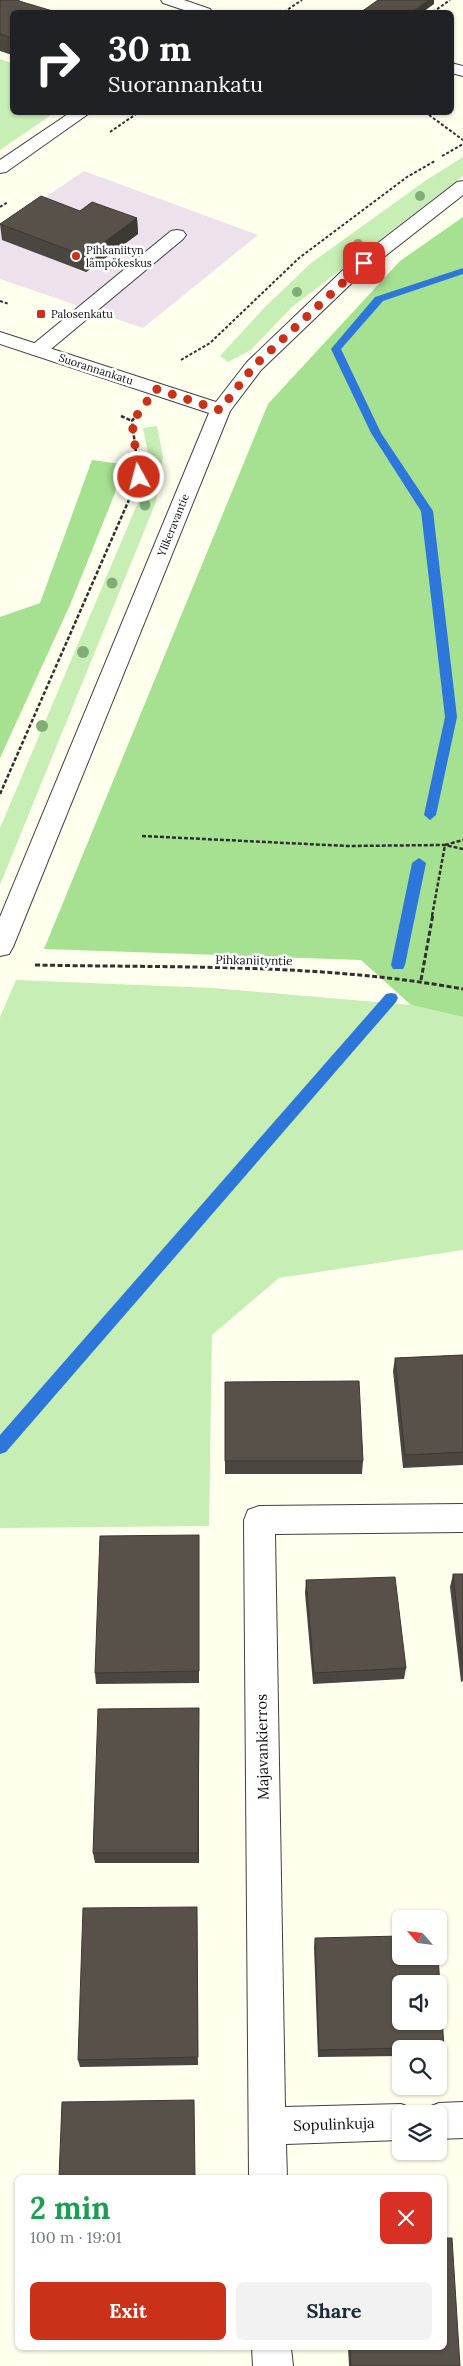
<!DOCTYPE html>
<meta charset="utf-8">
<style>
:root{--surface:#fff;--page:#f2f2f3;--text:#1f2937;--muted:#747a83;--accent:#cb3018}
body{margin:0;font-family:Lora,serif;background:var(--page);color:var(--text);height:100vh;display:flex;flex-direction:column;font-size:19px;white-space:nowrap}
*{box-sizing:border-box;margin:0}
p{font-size:16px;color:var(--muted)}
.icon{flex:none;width:28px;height:28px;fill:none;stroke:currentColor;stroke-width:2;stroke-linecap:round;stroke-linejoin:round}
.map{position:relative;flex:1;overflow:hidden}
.sheet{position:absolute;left:15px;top:2175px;width:432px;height:175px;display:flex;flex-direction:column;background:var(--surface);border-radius:8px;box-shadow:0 1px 4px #0004}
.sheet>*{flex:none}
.top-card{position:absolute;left:10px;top:10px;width:444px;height:105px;border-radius:8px;box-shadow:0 1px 4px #0004;background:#202124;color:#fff;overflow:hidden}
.needle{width:32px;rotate:298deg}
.controls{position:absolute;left:392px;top:1910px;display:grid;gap:10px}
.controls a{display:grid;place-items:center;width:55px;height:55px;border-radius:8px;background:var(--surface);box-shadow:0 1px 4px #0004;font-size:25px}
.pin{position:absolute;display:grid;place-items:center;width:42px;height:42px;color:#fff;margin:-21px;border-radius:10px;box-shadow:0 2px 8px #0006}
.me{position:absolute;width:55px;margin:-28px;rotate:353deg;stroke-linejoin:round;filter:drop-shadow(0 0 4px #0008)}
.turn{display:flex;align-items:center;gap:18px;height:105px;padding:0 15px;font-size:22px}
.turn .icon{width:65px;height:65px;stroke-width:2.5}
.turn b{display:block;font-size:35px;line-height:42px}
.round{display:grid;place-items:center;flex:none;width:52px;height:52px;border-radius:8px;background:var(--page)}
.head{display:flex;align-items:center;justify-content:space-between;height:85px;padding:0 15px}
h1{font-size:30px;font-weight:700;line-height:38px;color:#1e9e55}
.action{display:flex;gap:10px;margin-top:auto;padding:10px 15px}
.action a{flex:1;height:58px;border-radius:8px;background:var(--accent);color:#fff;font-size:20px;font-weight:700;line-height:58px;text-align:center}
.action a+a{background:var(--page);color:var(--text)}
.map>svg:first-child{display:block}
.industrial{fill:#ede1ec}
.green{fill:#c7eeb4}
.forest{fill:#a6e091}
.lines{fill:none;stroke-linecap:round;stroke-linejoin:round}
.stream{fill:#2d76da;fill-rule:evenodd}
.service-casing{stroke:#414141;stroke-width:2}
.minor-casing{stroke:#414141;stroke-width:2}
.tertiary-casing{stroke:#414141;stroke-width:2}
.path-far2{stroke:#303030;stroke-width:2;stroke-dasharray:3 2;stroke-linecap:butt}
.path-far1{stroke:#303030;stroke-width:2.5;stroke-dasharray:4 2;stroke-linecap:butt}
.path{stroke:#303030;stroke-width:3;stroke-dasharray:5 2.5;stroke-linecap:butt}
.service{fill:#fff;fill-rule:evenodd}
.minor{fill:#fff;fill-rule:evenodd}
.tertiary{fill:#fff;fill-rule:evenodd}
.tree{fill:#81ae78}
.wall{fill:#4b463f}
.shaded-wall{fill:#3d3933}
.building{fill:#575149;stroke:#3d3933;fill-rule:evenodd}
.route{stroke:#cb3018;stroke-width:9;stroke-dasharray:0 16.2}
.poi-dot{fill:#cb3018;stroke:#fff;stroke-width:2}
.labels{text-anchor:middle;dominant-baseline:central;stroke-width:5;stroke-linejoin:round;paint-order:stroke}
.far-poi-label{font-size:11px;fill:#0e0e0e;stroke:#fff;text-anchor:start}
.far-street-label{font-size:11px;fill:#0e0e0e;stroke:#fff}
.street-label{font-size:12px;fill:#0e0e0e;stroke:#fff}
.near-street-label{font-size:15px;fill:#0e0e0e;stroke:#fff}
</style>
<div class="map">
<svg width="463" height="2366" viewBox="0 0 463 2366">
<rect width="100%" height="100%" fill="#ffe"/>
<polygon class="industrial" points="84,171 258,235 143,328 0,279 0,228"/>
<g class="green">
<polygon points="0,59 12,63 12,112 54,113 0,150"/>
<polygon points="463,157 463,176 292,307 251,350 228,362 220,356 264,308 311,263 425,181"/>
<polygon points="157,426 163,457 156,502 0,885 0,828 139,500 148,452 143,428"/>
<polygon points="16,980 212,988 411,1005 463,1017 463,1250 279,1278 212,1335 209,1526 0,1528 0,1017"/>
</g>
<g class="forest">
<polygon points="463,217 463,1017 411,1005 361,960 44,949 268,404 400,261"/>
<polygon points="92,460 121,464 115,493 70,605 0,758 0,617 40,603"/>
</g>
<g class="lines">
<g class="stream">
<polygon points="463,268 463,274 383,301 341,349 381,433 433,511 457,717 436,815 430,820 424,815 445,717 421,511 371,433 331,349 375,297"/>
<polygon points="419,858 426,863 405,965 403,969 393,969 391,965 412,863"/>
<polygon points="391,993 396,994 398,998 396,1002 6,1452 0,1454 0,1435 386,994"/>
</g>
<g class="service-casing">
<g id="service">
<polygon points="451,63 463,66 463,76 451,73"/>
<polygon points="177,230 183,231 186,235 183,239 45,354 38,356 31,354 28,350 31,346 171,231"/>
</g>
</g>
<g class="minor-casing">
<g id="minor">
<polygon points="161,0 184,0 210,9 212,12 190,12 163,3"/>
<polygon points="71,112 91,112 6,172 0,173 0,160"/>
<polygon points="463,1504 463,1532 275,1534 285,2107 401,2104 414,2109 416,2114 401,2114 401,2140 286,2144 287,2178 249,2178 244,1520 248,1510 259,1506"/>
<polygon points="463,2102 463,2138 439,2139 439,2114 424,2114 426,2108 439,2103"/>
<polygon points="252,2348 291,2348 293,2366 253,2366"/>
</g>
</g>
<g class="tertiary-casing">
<polygon id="tertiary" points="463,181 463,195 357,278 261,370 230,411 13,947 9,954 0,956 0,917 209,413 0,344 0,332 216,402 247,362 343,270 457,182"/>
</g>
<g class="path-far2">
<polyline points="284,12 302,0"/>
<polyline points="433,12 450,0"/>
<polyline points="425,112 463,140"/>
<polyline points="110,132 139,112"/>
<polyline points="442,156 463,144"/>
<polyline points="0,207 8,202"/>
<polyline points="0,301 9,304"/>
<polyline points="181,360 210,343 299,258 407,177 435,161"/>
</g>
<g class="path-far1">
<polyline points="121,416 132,421"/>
<polyline points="0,794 139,477 132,421 135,417"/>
<polyline points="142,836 348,846 445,845 463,849"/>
<polyline points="445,845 463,840"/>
<polyline points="432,916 445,845"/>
</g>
<g class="path">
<path d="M 35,965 C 179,968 320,963 463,989"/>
<polyline points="421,980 433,914"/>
</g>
<use href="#service" class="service"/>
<use href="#minor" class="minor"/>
<use href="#tertiary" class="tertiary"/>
</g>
<g class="tree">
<circle cx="420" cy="196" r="5"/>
<circle cx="358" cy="244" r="5"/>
<circle cx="297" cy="292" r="5"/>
<circle cx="145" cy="505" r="5.5"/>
<circle cx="112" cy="583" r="5.5"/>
<circle cx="83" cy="652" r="6"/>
<circle cx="42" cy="726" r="6"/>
</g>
<g class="wall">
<polygon points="0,0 12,12 12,55 0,51"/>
<polygon points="80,211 137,218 138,234 86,272 2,240 0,224"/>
<polygon points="463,1355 463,1465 403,1468 393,1371 395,1358"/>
<polygon points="225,1382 363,1461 362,1474 225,1474"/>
<polygon points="199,1535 199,1683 96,1684 95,1673"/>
<polygon points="453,1574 463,1574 463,1681 461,1682 450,1587"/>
<polygon points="306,1580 406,1668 404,1679 313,1684 305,1593"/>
<polygon points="199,1720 199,1863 95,1863 93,1853"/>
<polygon points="197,1917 198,2065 80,2067 78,2060"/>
<polygon points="315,1938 444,2047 441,2055 439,2055 439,2049 401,2049 401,2056 318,2057 314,1947"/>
<polygon points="348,2348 445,2348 460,2366 349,2366"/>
</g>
<g class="shaded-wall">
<polygon points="428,0 434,0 434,4 423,12 412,12"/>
<polygon points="137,218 138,234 86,272 85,256"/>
<polygon points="199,1708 199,1863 198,1853"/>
</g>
<g class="building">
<polygon points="0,0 19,0 19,1 56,12 12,12 12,38 0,34"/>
<polygon points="378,0 428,0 412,12 361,12"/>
<polygon points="41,196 80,211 92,202 137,218 85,256 0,224"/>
<polygon points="463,1355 463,1452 405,1455 395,1358"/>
<polygon points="359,1381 363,1461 225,1461 225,1382"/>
<polygon points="199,1535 199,1671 95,1673 100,1536"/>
<polygon points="453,1574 463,1574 463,1667"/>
<polygon points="395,1577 406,1668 314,1673 306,1580"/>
<polygon points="199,1708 198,1853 93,1853 98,1709"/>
<polygon points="197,1907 198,2057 78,2060 83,1908"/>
<path d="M 401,1936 L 401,1956 L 438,1956 L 444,2047 L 319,2050 L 315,1938 ZM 401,1984 L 439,1984 L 439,2021 L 401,2021 Z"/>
<polygon points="194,2100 195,2178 59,2178 62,2102"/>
<polygon points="445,2238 452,2238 460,2366 351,2366 350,2348 445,2348"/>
</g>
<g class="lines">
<polyline class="route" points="139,477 132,422 156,389 220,410 254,366 364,263"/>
</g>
<g class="poi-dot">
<circle cx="76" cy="256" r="5"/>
<rect x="36" y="309" width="10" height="10" rx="2.5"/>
</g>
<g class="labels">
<g class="far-poi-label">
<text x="86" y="250">Pihkaniityn<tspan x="86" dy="13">lämpökeskus</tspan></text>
<text x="51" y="314">Palosenkatu</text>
</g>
<g class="far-street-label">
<text transform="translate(96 369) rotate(18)">Suorannankatu</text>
<text transform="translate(173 525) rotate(-68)">Ylikeravantie</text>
</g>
<g class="street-label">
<text transform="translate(254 960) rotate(1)">Pihkaniityntie</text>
</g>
<g class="near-street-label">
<text transform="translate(262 1747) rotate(-91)">Majavankierros</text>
<text transform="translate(334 2124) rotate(-2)">Sopulinkuja</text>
</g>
</g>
</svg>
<div class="controls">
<a><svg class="needle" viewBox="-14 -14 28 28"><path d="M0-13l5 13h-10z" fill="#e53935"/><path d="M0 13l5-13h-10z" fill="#747a83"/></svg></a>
<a><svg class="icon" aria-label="sound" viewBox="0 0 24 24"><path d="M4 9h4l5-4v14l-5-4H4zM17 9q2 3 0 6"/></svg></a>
<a><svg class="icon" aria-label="search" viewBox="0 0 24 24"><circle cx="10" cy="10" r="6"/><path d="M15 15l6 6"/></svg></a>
<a><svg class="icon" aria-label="layers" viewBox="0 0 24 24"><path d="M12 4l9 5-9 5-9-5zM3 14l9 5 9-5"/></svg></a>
</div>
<div class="pin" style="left:364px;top:263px;background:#d93025"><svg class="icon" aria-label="arrive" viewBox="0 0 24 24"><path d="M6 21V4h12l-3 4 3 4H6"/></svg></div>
<svg class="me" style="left:139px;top:477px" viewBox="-20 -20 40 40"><circle r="17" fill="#cb3018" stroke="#fff" stroke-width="3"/><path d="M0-11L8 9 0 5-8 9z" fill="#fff"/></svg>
<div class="top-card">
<div class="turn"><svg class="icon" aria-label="right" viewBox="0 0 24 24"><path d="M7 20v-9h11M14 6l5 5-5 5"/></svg><div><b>30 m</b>Suorannankatu</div></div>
</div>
<section class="sheet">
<div class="head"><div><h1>2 min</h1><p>100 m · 19:01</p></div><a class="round" style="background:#d93025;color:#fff"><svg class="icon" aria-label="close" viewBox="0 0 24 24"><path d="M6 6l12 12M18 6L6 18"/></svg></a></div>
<div class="action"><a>Exit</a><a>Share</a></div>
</section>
</div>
